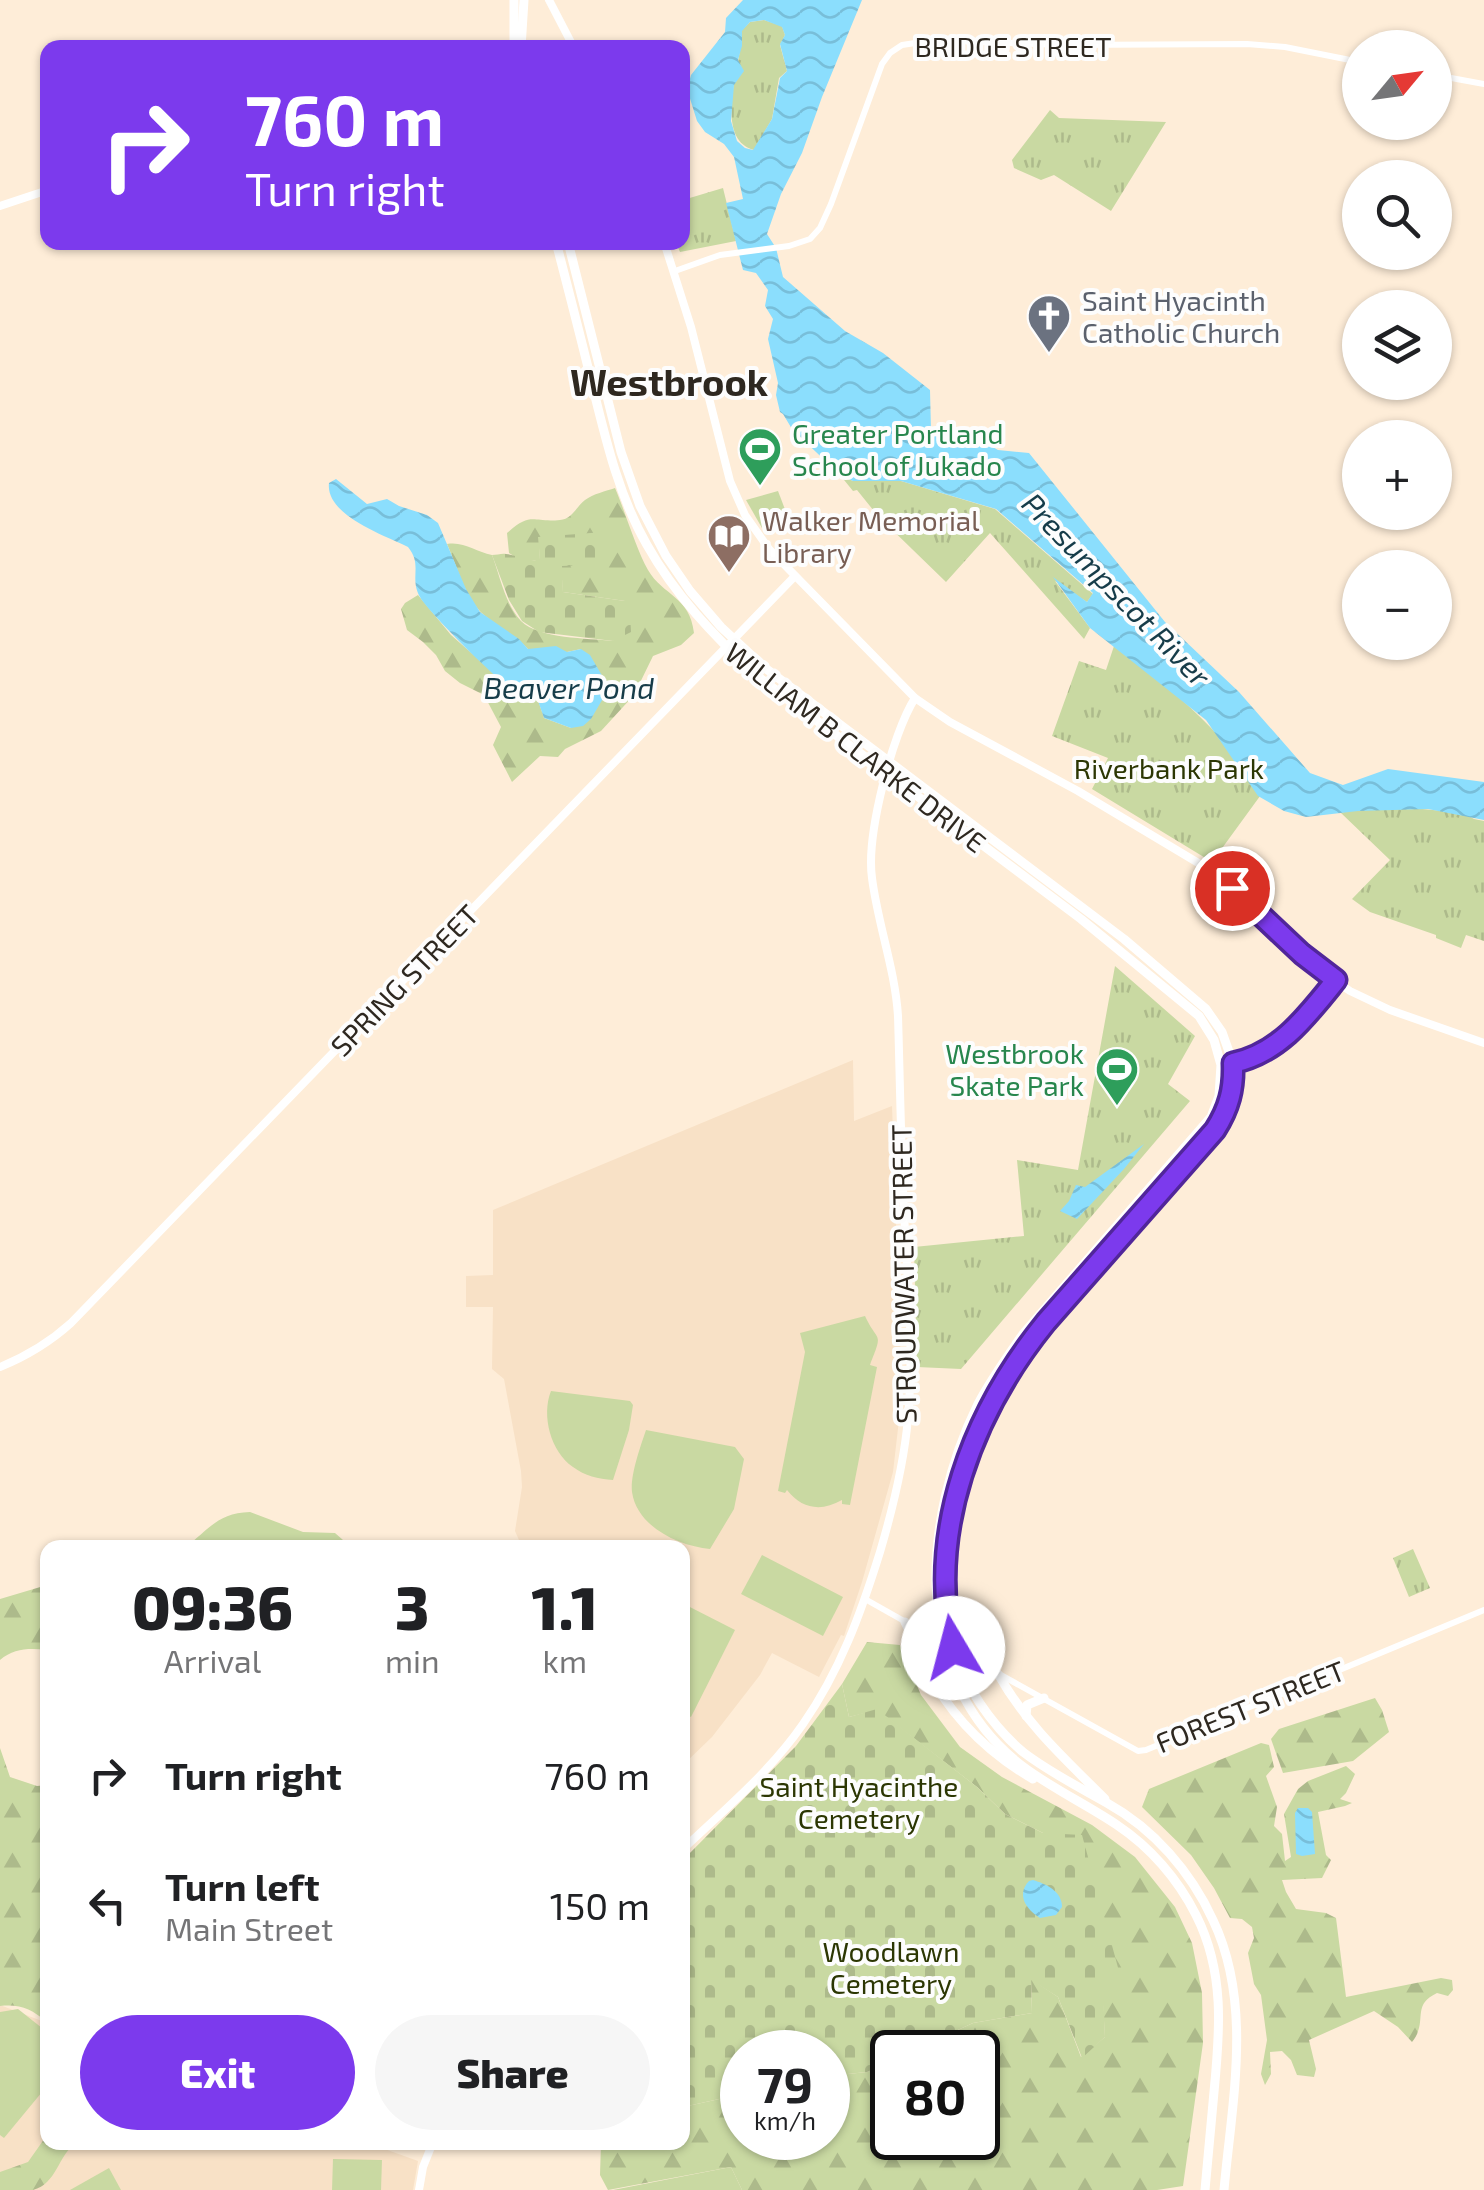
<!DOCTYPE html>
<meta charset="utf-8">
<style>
:root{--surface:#fff;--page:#f6f6f6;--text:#202124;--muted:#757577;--accent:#7c3aed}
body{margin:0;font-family:"Exo 2",sans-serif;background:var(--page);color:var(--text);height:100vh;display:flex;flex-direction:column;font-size:38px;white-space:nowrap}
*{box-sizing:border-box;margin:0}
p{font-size:32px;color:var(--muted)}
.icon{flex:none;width:55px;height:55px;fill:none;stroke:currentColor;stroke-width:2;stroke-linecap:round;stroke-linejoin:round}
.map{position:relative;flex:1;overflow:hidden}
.panel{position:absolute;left:40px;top:1540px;width:650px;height:610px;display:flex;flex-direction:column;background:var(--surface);border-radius:20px;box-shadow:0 2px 8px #0004}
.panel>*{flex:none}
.hud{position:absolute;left:40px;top:40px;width:650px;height:210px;border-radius:20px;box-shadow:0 2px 8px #0004;background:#7c3aed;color:#fff;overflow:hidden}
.needle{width:65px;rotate:61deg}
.controls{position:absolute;left:1342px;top:30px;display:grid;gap:20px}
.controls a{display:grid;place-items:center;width:110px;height:110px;border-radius:50%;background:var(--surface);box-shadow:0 2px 8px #0004;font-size:50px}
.speed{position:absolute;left:720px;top:2030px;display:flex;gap:20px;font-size:50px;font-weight:700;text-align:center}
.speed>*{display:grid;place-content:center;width:130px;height:130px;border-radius:50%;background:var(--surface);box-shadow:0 2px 8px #0004;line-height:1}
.speed small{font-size:25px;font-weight:400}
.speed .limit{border:5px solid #111;border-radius:15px;background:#fff;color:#111}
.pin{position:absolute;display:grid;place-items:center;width:85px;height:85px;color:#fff;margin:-42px;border:5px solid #fff;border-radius:50%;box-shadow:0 2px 10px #0007}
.me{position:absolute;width:110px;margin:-55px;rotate:352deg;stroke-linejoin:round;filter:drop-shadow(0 0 8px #0008)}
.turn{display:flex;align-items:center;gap:35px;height:210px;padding:0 40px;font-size:45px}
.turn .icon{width:130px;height:130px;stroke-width:2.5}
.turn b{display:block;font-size:70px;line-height:85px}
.eta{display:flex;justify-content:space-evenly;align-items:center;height:170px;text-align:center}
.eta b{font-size:60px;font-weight:800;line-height:70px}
.primary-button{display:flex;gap:20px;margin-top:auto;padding:20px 40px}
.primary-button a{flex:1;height:115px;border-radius:60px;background:var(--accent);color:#fff;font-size:40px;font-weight:800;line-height:115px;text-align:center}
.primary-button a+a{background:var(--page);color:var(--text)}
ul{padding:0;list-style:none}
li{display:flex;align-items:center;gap:30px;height:130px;padding:0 40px}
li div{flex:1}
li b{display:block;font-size:38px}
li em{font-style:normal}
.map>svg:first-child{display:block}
.built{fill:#f8e1c6}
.grass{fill:#c9d9a2}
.forest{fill:url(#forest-firs)}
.cemetery{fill:url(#cemetery-stones)}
.park{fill:url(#park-tufts)}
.water{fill:url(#water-waves);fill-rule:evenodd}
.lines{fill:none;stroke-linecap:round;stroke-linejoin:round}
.minor{stroke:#fff;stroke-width:6}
.major{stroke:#fff;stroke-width:8}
.highway{stroke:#fff;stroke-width:9}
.route-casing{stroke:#51269a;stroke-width:25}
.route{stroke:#7c3aed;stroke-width:18}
.labels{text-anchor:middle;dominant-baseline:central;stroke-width:8;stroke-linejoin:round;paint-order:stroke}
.street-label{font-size:28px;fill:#2e2820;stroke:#fdfdfd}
.worship-label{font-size:28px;fill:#5b616d;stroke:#fdfdfd;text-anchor:start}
.leisure-label{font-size:28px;fill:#27864d;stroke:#fdfdfd;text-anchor:start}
.education-label{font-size:28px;fill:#785e54;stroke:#fdfdfd;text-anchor:start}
.park-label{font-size:28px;fill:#2c3703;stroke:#fdfdfd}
.water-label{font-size:30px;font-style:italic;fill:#163c49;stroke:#fdfdfd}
.district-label{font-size:38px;font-weight:bold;fill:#2e2820;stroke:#fdfdfd}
</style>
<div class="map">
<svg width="1484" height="2190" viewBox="0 0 1484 2190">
<defs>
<pattern id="forest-firs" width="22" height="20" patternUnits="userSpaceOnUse" patternTransform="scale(2.5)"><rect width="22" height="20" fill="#c9d9a2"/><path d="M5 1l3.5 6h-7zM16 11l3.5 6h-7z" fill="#adba8b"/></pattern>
<pattern id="cemetery-stones" width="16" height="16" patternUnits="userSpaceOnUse" patternTransform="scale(2.5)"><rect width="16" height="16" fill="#c9d9a2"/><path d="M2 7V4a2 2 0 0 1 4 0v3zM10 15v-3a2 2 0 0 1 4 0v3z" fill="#adba8b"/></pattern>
<pattern id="park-tufts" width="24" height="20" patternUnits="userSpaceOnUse" patternTransform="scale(2.5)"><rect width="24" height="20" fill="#c9d9a2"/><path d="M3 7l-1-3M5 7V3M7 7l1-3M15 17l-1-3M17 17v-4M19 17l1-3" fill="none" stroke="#adba8b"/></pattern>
<pattern id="water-waves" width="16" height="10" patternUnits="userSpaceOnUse" patternTransform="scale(2.5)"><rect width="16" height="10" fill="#8bdefd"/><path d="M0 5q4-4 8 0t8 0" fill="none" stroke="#78bed9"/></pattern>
</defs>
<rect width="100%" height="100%" fill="#feedd8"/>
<g class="built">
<polygon points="853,1060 854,1121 892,1106 901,1365 900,1411 893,1472 862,1582 844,1636 841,1635 819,1677 772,1653 760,1675 712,1737 683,1765 682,1548 522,1547 515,1531 522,1487 521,1471 504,1379 492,1369 493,1307 466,1307 466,1276 493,1275 493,1210"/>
<polygon points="0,2005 47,2023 48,2142 368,2143 418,2161 413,2190 0,2190"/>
</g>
<g class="grass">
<path d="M 865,1316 C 878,1344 884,1330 870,1365 L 877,1367 L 850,1505 L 842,1504 L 842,1500 C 821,1512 802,1509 787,1490 L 785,1493 L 778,1491 L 805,1352 L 800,1333 Z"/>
<path d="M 551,1391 L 630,1401 L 633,1405 L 629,1430 L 613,1480 C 598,1479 585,1476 573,1467 C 551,1452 541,1416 551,1391 Z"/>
<path d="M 646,1430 L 735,1447 L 744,1459 L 734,1509 L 710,1549 C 679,1546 637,1527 632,1492 C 630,1475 641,1445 646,1430 Z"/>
<path d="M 250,1512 L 303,1532 L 335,1533 L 351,1547 L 186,1547 C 209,1529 218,1513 250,1512 Z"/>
<polygon points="762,1555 843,1597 823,1636 741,1594"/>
<polygon points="684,1604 735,1630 691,1717 683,1713"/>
<polygon points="18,2009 47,2032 47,2086 4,2138 0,2135 0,2012"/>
<polygon points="333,2159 382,2160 381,2190 332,2190"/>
<polygon points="731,2167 742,2190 613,2190"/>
<polygon points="109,2168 121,2190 70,2190"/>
</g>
<g class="forest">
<path d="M 615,488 C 625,511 636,549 648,570 C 663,596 690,596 694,633 L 681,645 L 653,656 L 634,695 L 601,731 L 565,749 L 558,757 L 540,756 L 512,782 L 493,745 L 501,727 L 484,695 L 460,683 L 445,671 L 436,655 L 423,642 L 407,630 L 401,609 L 405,603 L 418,595 L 451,635 L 518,694 L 536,694 L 544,718 L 571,728 L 581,649 L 567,652 L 528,649 C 515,635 498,627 484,615 C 465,598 457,566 447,544 C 464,541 476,552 492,555 C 500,576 505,604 521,621 C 539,639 588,638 613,641 L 625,601 L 563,592 L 561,566 L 539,537 L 540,560 L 523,562 L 509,553 L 507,533 C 532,511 532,523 560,520 C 572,519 576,507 585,500 C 593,494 606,491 615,488 Z"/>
<path d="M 47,1585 L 47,1650 C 30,1648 14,1648 0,1660 L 0,1599 Z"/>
<polygon points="867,1642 900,1645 921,1695 960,1747 1002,1777 1092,1825 1135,1857 1175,1907 1192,1943 1202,1993 1203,2043 1183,2186 1157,2190 742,2190 731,2167 608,2190 600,2175 601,2143 682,2142 683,2107 742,2094 742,2138 828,2138 828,2076 867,2072 892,2061 892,2138 978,2138 978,2052 910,2052 973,2023 1032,2013 1031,1979 1058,1997 1081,2057 1105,2037 1102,1988 1043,1833 1005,1814 977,1787 877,1710 849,1717 842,1684"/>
<polygon points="1375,1698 1382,1710 1389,1732 1353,1761 1283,1773 1271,1739 1279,1729"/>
<path d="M 1261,1743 L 1269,1745 L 1274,1767 L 1266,1776 L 1277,1807 L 1274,1826 L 1282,1834 L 1285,1861 L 1291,1857 L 1284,1814 L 1298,1789 L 1308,1781 L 1346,1766 L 1355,1774 L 1346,1793 L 1340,1799 L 1352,1803 L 1345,1806 L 1318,1812 L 1326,1855 L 1331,1860 L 1322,1878 L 1282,1880 L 1286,1892 L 1296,1909 L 1326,1913 L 1336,1918 L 1346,1997 L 1441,1978 L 1452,1980 L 1453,1990 L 1448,1996 L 1437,1993 C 1410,2006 1429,2021 1412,2042 L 1398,2027 L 1374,2011 L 1309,2040 L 1316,2069 L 1314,2077 L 1297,2075 L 1291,2060 L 1282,2051 L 1270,2052 L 1271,2074 L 1265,2085 L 1261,2074 L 1267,2040 L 1261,1995 L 1254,1984 L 1248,1953 L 1254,1938 L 1252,1927 L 1242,1919 L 1230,1918 L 1214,1888 L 1191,1855 L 1142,1807 L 1149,1789 Z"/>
<path d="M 0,1748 L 10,1777 L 37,1786 L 47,1785 L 47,2022 C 31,2009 21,2004 0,2006 Z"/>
<path d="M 47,2135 L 48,2142 L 76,2143 C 58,2155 57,2184 33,2190 C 23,2190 10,2190 0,2190 L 0,2172 L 28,2162 Z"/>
</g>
<g class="cemetery">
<path d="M 604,532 L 608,564 L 562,566 L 563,592 L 625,601 L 630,613 L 631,632 L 613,641 L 539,632 L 522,621 L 509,600 L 492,555 C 497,555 502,553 506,554 C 521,555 522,565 540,559 L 538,537 Z"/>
<polygon points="842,1684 849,1717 877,1709 977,1787 1005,1814 1043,1833 1082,1835 1120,1975 1103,1988 1105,2037 1082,2058 1058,1997 1031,1980 1032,2013 973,2023 910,2052 892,2052 892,2061 867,2072 828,2076 828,2052 742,2052 742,2094 683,2107 683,1860 796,1746"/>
</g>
<g class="park">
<path d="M 764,20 L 782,26 L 785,35 L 780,45 L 787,71 L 779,78 L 772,119 L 754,150 C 711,138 743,61 742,30 L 750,22 Z"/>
<polygon points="1050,110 1059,118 1166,122 1111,211 1054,175 1041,180 1014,168 1012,160"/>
<polygon points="723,188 736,241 680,252 676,243 682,242 683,200"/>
<polygon points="840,475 853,481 901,481 995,509 1093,594 1087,602 1055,581 1090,628 1084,639 990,533 946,582 878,516 857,490 853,491"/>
<polygon points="778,491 786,512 762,528 746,500"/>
<path d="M 1115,643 C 1149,672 1184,699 1215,732 C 1234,753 1238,776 1263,792 L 1212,862 L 1092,789 L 1108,758 L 1052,736 L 1079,661 L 1106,670 Z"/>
<polygon points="1370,804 1464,813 1474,819 1484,821 1484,941 1466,935 1461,948 1436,938 1436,935 1370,912 1352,899 1390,860 1341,813"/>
<polygon points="1115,966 1195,1036 1168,1084 1190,1101 961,1369 917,1367 914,1247 1024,1236 1017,1160 1078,1170"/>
<polygon points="1413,1549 1430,1588 1409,1597 1393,1558"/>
</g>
<g class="water">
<path d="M 743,0 L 862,0 L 822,97 L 802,153 L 781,194 L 767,234 L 776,248 L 783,277 L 845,331 L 883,353 L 930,390 L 931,430 L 968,443 L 979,439 L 998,450 L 1029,453 L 1165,622 L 1239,692 L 1310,773 L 1343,785 L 1388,769 L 1484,782 L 1484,820 L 1428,809 L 1358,811 L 1306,817 L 1284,811 L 1258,796 L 1206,720 L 1090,628 L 1053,577 L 1087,602 L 1093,593 L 996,509 L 901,481 L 853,481 L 840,475 L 792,429 L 783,414 L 780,412 L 776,395 L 778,383 L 768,339 L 773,319 L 765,306 L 768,290 L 756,273 L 743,270 L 726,203 L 743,199 L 734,157 L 724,144 L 705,132 L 697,121 L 687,89 L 691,75 L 725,32 L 726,18 ZM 764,20 L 782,27 L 785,35 L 780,44 L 787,71 L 780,78 L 772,119 L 753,150 L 745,148 L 737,141 L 731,121 L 734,85 L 744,71 L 738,60 L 742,46 L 742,31 L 750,22 Z"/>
<path d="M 336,479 L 367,504 L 387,499 L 399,506 L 427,515 L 438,523 L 466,589 L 480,612 L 519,639 L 528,649 L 556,646 L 567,652 L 581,649 L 590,655 L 604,679 L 605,695 L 591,719 L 583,726 L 571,728 L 544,718 L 536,695 C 531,694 525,695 520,694 C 507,691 428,612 420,597 C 409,578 423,565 408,547 C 384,535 325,515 329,483 Z"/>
<polygon points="1144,1144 1124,1169 1077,1219 1060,1211 1069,1201 1076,1185 1085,1187"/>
<polygon points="1298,1808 1308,1808 1312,1812 1315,1854 1302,1856 1296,1854 1295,1813"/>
<path d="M 1033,1880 C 1046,1884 1062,1891 1062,1907 L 1056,1915 L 1040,1918 C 1026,1909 1016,1895 1029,1881 Z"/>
</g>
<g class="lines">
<g class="minor">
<polyline points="1435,75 1484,84"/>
<polyline points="675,271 720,255 789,246 810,239 820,228 831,204 882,64 890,53 902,45 935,40 1062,45 1247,44 1285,47 1360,62"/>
<polyline points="865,1599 943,1643"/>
<polyline points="954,1649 1138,1751 1146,1750 1484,1610"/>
</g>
<g class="major">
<polyline points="549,0 574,48"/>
<polyline points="0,206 48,190"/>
<polyline points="664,242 691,327 730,481 745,515 769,549 915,698 950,722 1078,791 1205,867 1232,888 1322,972 1350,991 1390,1010 1484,1043"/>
<path d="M 1221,1065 C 1281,1054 1299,1025 1336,981"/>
<path d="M 0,1367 C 27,1356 50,1342 71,1323 L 795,576"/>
<path d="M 682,1850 C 724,1810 770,1772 803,1724 C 840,1671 861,1613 880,1552 C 893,1508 904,1464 908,1418 C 914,1350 908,1282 904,1214 C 901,1148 900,1082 898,1016 C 895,969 878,925 872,878 C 866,836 892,734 915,698"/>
<polyline points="419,2190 423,2167 433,2142"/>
</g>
<g class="highway">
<polyline points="514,0 514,48"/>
<polyline points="521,48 524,0"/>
<path d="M 556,242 C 569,292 582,342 594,392 C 607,445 620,498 647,545 C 675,595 714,636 756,675 L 1081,919 L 1199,1016 L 1214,1040 L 1221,1065 L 1219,1096 L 1211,1117 L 1023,1334 C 1007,1357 991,1379 978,1404 C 922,1518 909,1678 1021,1765 C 1051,1788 1086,1804 1117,1825 C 1150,1847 1178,1879 1196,1915 C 1225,1972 1220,2031 1214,2092 C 1211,2125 1208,2157 1205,2190"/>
<path d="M 568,242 L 621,452 L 640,506 L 666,556 L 690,591 L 721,627 L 764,667 L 1124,939 L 1206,1009 L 1222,1032 L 1233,1063 L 1231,1095 L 1225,1114 L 1215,1131 L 1033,1338 C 1010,1369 990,1401 975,1436 C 950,1495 935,1582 952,1645 C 963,1684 992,1726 1023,1752 C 1049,1772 1079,1787 1107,1803 C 1154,1829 1191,1872 1213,1920 C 1253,2004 1232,2101 1224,2190"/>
<path d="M 905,1622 C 912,1636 917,1651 924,1665 C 949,1714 986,1752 1033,1779"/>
<path d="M 998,1674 C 1027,1725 1064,1758 1105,1799"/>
<polyline points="1026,1716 1027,1705 1044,1698"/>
</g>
</g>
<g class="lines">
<g class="route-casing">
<path id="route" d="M 953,1648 C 926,1532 973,1412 1046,1322 L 1215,1130 C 1229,1108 1234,1089 1233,1063 C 1280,1053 1307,1016 1336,980 L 1302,954 L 1232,888"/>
</g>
<use href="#route" class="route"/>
</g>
<defs>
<g id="church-pin" transform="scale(2.25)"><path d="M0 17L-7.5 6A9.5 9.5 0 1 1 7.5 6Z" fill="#6b7280" stroke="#fdfdfd"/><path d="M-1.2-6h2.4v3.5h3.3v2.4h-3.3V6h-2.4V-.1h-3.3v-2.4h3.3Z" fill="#fff"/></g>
<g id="stadium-pin" transform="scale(2.25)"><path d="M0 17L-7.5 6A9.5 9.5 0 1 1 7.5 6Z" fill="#2e9e5b" stroke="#fdfdfd"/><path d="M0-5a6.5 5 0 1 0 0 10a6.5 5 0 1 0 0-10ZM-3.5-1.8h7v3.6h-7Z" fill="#fff"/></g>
<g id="library-pin" transform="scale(2.25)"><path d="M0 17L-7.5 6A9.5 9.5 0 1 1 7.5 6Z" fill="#8d6e63" stroke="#fdfdfd"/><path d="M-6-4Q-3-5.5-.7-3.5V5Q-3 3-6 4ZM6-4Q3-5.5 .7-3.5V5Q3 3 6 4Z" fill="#fff"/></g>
</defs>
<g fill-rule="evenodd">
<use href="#church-pin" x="1049" y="316"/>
<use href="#stadium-pin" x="760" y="449"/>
<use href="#library-pin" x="729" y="536"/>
<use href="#stadium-pin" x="1117" y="1069"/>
</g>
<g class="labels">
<g class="street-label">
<text x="1013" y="46">BRIDGE STREET</text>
<text transform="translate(856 747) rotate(38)">WILLIAM B CLARKE DRIVE</text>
<text transform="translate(404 980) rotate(-46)">SPRING STREET</text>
<text transform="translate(903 1274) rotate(-91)">STROUDWATER STREET</text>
<text transform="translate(1250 1706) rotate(-22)">FOREST STREET</text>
</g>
<g class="worship-label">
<text x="1082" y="300">Saint Hyacinth<tspan x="1082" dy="32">Catholic Church</tspan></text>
</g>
<g class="leisure-label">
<text x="792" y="433">Greater Portland<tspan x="792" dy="32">School of Jukado</tspan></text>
<text x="1084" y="1053" text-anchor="end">Westbrook<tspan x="1084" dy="32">Skate Park</tspan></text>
</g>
<g class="education-label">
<text x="762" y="520">Walker Memorial<tspan x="762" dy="32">Library</tspan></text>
</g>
<g class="park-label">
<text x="1169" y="768">Riverbank Park</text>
<text x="859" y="1786">Saint Hyacinthe<tspan x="859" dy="32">Cemetery</tspan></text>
<text x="891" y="1951">Woodlawn<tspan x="891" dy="32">Cemetery</tspan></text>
</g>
<g class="water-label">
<text transform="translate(1117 589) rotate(46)">Presumpscot River</text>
<text x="569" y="687">Beaver Pond</text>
</g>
<g class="district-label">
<text x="669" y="381">Westbrook</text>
</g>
</g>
</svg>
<div class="controls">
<a><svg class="needle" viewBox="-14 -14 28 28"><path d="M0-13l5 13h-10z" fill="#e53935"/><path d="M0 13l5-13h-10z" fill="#757577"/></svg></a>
<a><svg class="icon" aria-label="search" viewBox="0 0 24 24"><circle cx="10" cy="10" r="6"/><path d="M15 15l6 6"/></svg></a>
<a><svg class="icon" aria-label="layers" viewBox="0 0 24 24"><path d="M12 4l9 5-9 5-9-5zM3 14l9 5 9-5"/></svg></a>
<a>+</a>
<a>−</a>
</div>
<div class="speed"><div>79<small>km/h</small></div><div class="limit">80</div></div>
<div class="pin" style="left:1232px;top:888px;background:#d93025"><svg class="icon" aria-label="arrive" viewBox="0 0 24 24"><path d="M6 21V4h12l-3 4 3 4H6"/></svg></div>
<svg class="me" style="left:953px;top:1648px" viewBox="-20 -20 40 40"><circle r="19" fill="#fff"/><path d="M0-13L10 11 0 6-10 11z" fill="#7c3aed"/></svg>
<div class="hud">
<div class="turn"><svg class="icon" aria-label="right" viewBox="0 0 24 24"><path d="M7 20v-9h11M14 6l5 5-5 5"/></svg><div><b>760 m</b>Turn right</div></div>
</div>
<section class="panel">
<div class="eta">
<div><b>09:36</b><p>Arrival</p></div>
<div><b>3</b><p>min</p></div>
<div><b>1.1</b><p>km</p></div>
</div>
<ul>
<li><svg class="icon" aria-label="right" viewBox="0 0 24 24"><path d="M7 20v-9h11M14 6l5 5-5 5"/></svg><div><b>Turn right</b></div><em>760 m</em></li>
<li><svg class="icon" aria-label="left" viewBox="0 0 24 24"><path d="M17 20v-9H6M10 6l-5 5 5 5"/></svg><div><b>Turn left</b><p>Main Street</p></div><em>150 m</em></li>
</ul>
<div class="primary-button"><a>Exit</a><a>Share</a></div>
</section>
</div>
